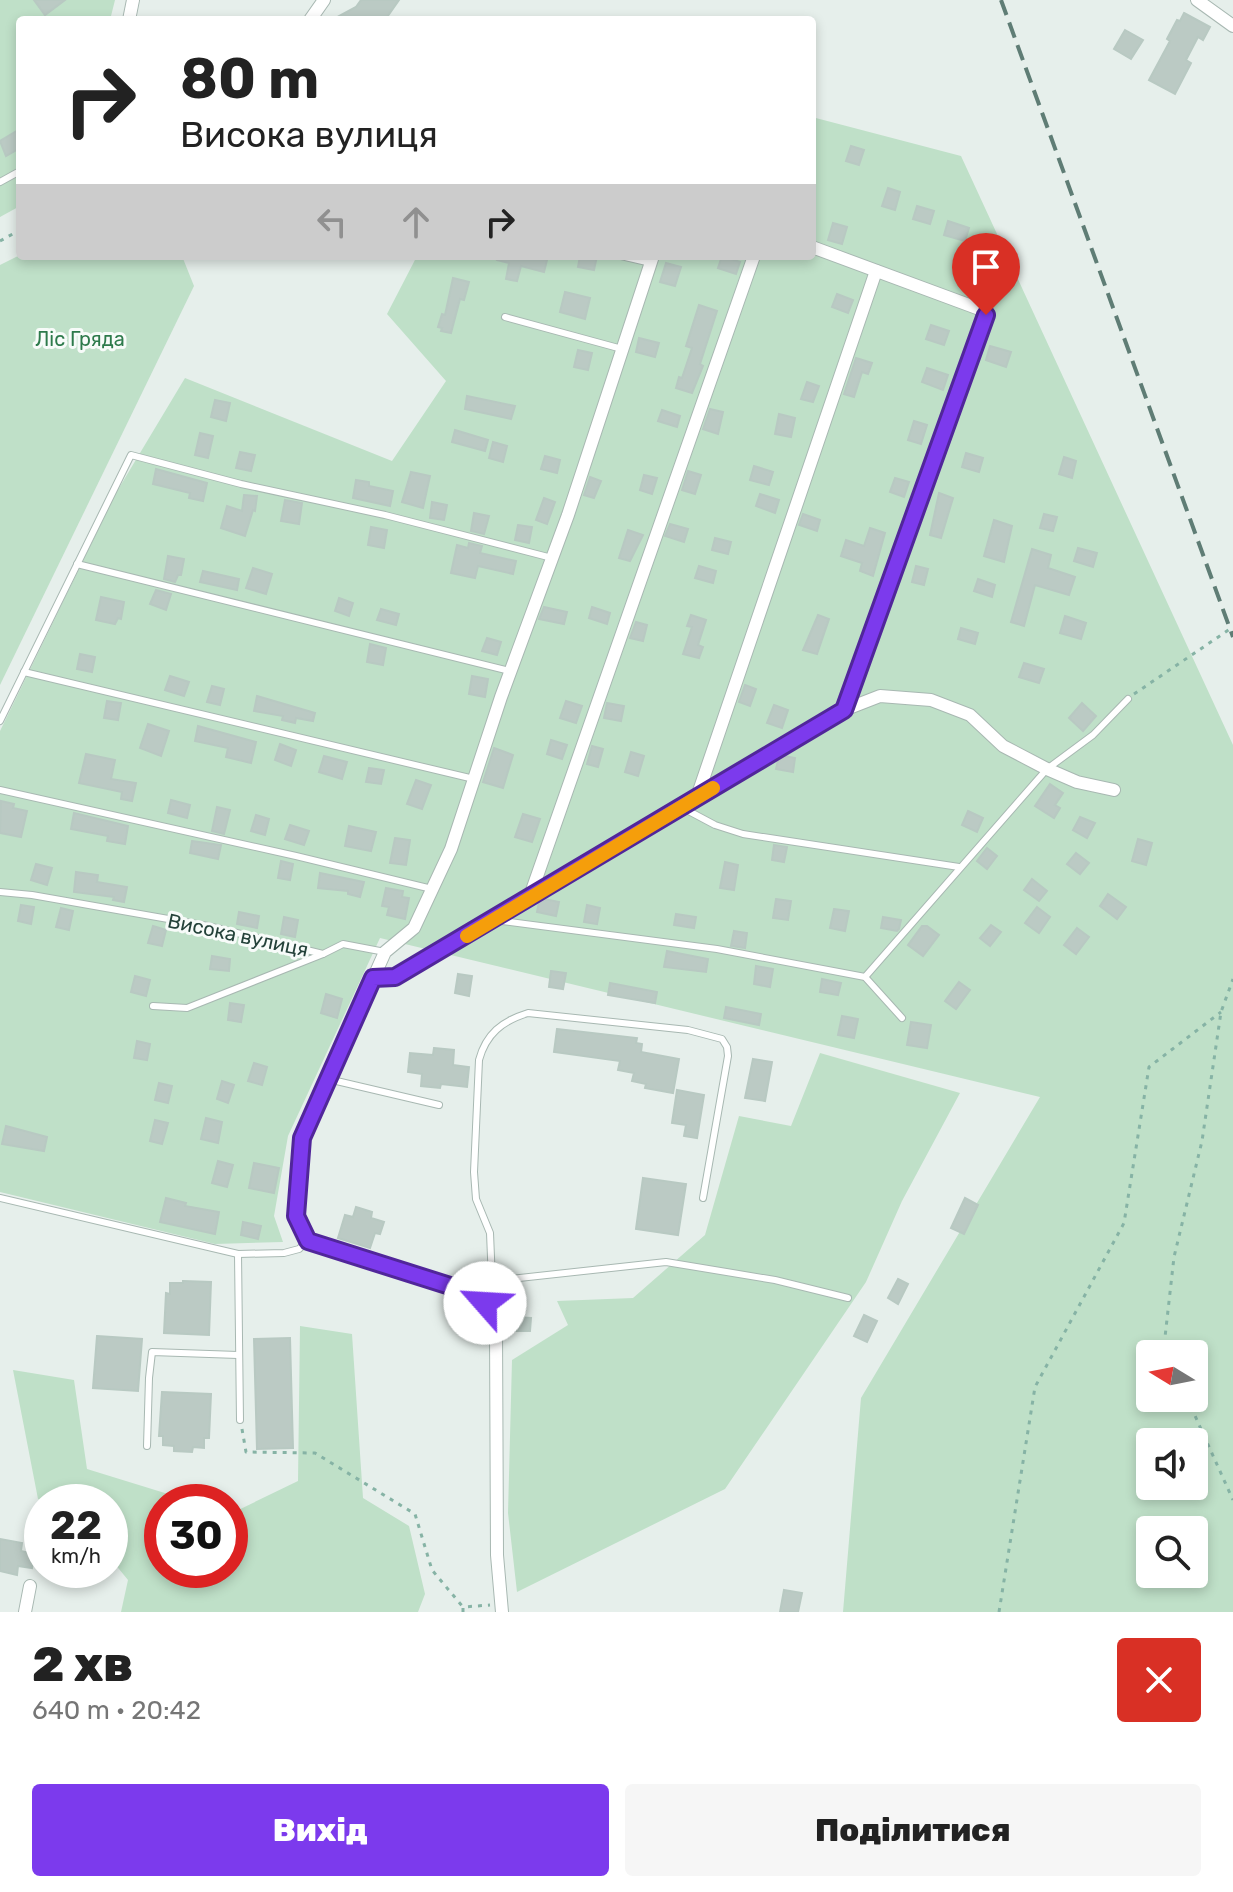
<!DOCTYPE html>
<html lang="uk">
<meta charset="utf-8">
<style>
:root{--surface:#fff;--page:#f6f6f6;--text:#222;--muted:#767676;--accent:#7c3aed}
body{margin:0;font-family:Rubik,sans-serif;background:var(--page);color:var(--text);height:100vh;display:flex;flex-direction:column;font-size:30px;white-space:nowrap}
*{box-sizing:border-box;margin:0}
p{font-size:26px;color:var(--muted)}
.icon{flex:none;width:44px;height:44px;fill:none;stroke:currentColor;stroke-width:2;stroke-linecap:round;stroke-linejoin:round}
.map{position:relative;height:1612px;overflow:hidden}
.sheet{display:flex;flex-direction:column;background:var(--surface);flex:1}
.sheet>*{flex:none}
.guide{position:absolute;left:16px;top:16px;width:800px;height:244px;border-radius:8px;box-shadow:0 4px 12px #0003;background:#fff;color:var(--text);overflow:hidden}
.needle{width:52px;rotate:280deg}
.fabs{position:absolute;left:1136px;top:1340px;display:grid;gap:16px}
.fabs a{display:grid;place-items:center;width:72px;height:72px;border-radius:8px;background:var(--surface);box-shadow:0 4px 12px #0003;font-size:40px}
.speed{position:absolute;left:24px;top:1484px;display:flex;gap:16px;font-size:40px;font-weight:700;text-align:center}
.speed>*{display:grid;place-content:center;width:104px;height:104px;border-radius:50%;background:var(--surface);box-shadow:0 4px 12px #0003;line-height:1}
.speed small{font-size:20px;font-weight:400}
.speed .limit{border:12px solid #d22;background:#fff;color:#111}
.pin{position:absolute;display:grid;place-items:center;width:68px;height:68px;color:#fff;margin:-82px -34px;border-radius:50% 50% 50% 0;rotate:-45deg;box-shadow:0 0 8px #0007}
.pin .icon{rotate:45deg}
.me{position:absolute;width:88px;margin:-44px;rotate:296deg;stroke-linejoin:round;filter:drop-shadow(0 0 6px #0008)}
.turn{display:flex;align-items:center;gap:28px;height:168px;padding:0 32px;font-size:36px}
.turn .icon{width:104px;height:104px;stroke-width:2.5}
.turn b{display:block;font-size:56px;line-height:68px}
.lanes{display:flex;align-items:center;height:76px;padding:0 32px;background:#0003;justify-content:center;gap:40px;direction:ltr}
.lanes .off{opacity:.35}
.round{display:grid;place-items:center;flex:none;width:84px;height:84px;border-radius:8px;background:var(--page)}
.overview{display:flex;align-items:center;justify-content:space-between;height:136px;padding:0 32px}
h1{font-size:48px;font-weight:800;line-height:60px}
.action{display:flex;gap:16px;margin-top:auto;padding:16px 32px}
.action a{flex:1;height:92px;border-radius:8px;background:var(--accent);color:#fff;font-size:32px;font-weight:800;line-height:92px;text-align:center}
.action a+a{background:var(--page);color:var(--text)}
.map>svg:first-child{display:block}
.green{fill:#bfe0c8;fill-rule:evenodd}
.building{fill:#bbcac4;stroke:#b8c9c2;stroke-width:2}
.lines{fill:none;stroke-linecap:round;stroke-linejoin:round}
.service-casing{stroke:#a8b8b2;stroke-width:8}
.minor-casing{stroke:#a8b8b2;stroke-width:14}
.path{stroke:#86b3a5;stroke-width:3;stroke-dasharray:4 6;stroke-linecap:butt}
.service{stroke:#fff;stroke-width:6}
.minor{stroke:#fff;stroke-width:12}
.rail{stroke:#5f7d75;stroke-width:4;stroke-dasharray:16 8;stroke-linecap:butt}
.route-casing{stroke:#51269a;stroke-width:20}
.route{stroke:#7c3aed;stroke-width:14}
.slow{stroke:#f59e0b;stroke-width:14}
.labels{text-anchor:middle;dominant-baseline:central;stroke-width:6;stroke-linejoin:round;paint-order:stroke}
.park-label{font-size:20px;fill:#2d7a4b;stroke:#f7fbf9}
.street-label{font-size:20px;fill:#24423a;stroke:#f7fbf9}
</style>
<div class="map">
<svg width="1233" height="1612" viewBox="0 0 1233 1612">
<rect width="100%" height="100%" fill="#e6efeb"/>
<g class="green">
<polygon points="0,0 115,0 110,20 20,20 20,206 0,217"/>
<path d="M 812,117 L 961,156 L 1233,745 L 1233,1612 L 843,1612 L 861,1398 L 1040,1097 L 380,938 L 288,1136 L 274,1216 L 283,1242 L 215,1244 L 0,1192 L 0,731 L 116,493 L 185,378 L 392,461 L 446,381 L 387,314 L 417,256 L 812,256 ZM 1150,1354 L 1194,1354 L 1194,1398 L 1150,1398 ZM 1150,1442 L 1194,1442 L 1194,1486 L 1150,1486 ZM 1150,1530 L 1194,1530 L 1194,1574 L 1150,1574 Z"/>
<polygon points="20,255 182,256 194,286 0,685 0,265"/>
<polygon points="820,1053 960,1093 902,1201 866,1282 725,1489 517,1592 508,1513 512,1360 568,1325 557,1301 633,1298 705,1235 739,1116 791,1126"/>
<polygon points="300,1326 352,1334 363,1498 409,1526 425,1594 418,1612 121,1612 128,1580 110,1558 110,1502 44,1502 38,1499 13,1370 74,1380 87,1469 194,1502 162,1502 162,1570 230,1570 230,1514 298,1481"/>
</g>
<g class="building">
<polygon points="34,0 65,0 45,15"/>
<polygon points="361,0 399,0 385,20 332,20 356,7"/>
<polygon points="1184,13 1210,27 1203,40 1198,37 1186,60 1191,63 1175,94 1149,80 1170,41 1167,39 1177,20 1180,21"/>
<polygon points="1125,30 1143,40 1131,59 1114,49"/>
<polygon points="20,129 20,148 6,156 0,141"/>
<polygon points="851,146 864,150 859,165 846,161"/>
<polygon points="888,188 900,192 895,210 882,206"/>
<polygon points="917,206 934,211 930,224 913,219"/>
<polygon points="948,221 969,228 965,241 944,235"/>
<polygon points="833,223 847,227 842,244 828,240"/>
<polygon points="498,256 548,256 544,272 521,266 517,281 506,279 509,263 497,260"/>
<polygon points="580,256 597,256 594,270 578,267"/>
<polygon points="722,256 740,262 736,274 718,268"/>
<polygon points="666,263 681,267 675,286 660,282"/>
<polygon points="973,271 987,275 983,292 969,288"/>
<polygon points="453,278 469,282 464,300 460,299 451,333 441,331 442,328 438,327 442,314 445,315"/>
<polygon points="565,292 590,298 585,319 560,312"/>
<polygon points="837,294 853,300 848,313 832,307"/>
<polygon points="699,305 717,311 700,364 703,366 692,393 676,388 679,377 682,378 692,348 686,346"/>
<polygon points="931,325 949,331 944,345 926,339"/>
<polygon points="639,338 659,343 655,357 636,352"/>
<polygon points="990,346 1011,352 1006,367 986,360"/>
<polygon points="578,350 592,353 588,370 574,367"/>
<polygon points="856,358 872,363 868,374 862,372 854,397 844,394"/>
<polygon points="927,368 948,375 943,390 922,382"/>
<polygon points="807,382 819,386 813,402 801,399"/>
<polygon points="467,396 515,406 511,419 465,409"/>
<polygon points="215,400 230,403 226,421 211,417"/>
<polygon points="710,409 723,412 718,434 703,429"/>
<polygon points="662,410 680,416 677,427 658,421"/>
<polygon points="779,414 795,418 791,437 775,434"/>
<polygon points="914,421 927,425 921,444 908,440"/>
<polygon points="455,430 488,440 485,451 452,442"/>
<polygon points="200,433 213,436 208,458 195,455"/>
<polygon points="493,442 507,446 503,462 489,458"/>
<polygon points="240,452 255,455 251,471 236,468"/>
<polygon points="966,453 983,458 979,472 962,467"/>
<polygon points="545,456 560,460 557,473 541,469"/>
<polygon points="1064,457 1076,461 1072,478 1059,474"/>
<polygon points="754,466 773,472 769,485 750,480"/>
<polygon points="156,469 207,483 203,501 189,498 190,493 153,484"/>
<polygon points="688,471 701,475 695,494 682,490"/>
<polygon points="411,472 430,476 423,508 402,502"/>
<polygon points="644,475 657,478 652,494 640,490"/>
<polygon points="590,477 601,481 594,498 584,495"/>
<polygon points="895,478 909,482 904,497 890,492"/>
<polygon points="356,480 369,482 369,486 393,491 390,506 353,498"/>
<polygon points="939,493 953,498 941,538 930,535"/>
<polygon points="760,494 779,500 775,513 756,506"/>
<polygon points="244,495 257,496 255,511 253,510 245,536 221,528 227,506 242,511"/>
<polygon points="544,498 555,502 547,524 536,520"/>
<polygon points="285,500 302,503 299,524 281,521"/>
<polygon points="432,502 447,505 444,520 430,518"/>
<polygon points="474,513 489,516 484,534 471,531"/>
<polygon points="803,514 820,520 817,531 799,525"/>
<polygon points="1044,514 1057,517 1053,531 1040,528"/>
<polygon points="994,520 1012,526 1004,562 984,556"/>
<polygon points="670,524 688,529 684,542 665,536"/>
<polygon points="518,525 532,527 529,543 515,540"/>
<polygon points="371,527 387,530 384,548 368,545"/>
<polygon points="870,528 885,533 873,576 860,571 862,563 841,556 846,540 864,546"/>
<polygon points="628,530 643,535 630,561 619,558"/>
<polygon points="715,538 731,542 728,554 712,550"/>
<polygon points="469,543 482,546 480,553 516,561 513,574 478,566 475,578 451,573 457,545 468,548"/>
<polygon points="1078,548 1097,553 1093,567 1074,561"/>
<polygon points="1032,549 1051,555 1048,568 1075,577 1069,595 1035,585 1024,626 1011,622"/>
<polygon points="168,556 184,559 181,575 178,575 175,582 164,579"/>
<polygon points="699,566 716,571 713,583 695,578"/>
<polygon points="916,566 928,569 924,585 912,582"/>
<polygon points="253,568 272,574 266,594 246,588"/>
<polygon points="203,571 239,579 237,590 200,582"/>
<polygon points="978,579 995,585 992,597 974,591"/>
<polygon points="156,590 171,594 166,610 150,604"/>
<polygon points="101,597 124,602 121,619 118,618 115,624 96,620"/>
<polygon points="339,598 353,603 349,616 335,611"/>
<polygon points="544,607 567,612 564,624 539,619"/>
<polygon points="592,607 610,613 607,624 589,618"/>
<polygon points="381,609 399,614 396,625 377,620"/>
<polygon points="691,615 706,620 698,645 703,647 699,658 683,654 692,627 687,626"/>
<polygon points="818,615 829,619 817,654 803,650"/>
<polygon points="1065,616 1086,623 1081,639 1060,633"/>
<polygon points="636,622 647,625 643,641 630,638"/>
<polygon points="961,628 978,633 975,644 958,639"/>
<polygon points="487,638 501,642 497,655 482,651"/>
<polygon points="370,644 386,648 383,665 367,662"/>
<polygon points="80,654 95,657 92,672 77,669"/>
<polygon points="1024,663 1044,669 1039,683 1019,677"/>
<polygon points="170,676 189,682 184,696 165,690"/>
<polygon points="472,676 488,679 485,697 469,694"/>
<polygon points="745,685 756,689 750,706 739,702"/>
<polygon points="212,686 224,689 220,705 207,702"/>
<polygon points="257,696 315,713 313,721 296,718 295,723 282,720 283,716 254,711"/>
<polygon points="107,701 121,703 118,720 104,718"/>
<polygon points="566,701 582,706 576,723 560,718"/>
<polygon points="607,703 624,706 621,721 604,718"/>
<polygon points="1082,703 1096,716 1083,731 1069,718"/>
<polygon points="774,705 788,710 782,728 767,723"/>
<polygon points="148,724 169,731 161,756 140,748"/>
<polygon points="198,726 256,742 251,763 226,757 228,748 195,741"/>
<polygon points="551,740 567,745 562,759 547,754"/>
<polygon points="280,744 296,750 291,766 275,760"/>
<polygon points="592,746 603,749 598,767 587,764"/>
<polygon points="494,748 513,755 503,788 483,782"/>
<polygon points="631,752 644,756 638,776 625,772"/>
<polygon points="86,754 115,760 111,779 136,783 132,801 121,799 122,792 79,783"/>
<polygon points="324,756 347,762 342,779 319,772"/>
<polygon points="784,756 795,758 793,772 776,769 778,760"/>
<polygon points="369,768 384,770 381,784 366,782"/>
<polygon points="416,780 431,785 422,809 407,804"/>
<polygon points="1050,784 1063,793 1055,805 1060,808 1054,818 1035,806"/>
<polygon points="171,800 190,805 187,818 168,813"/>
<polygon points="1,801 14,804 13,808 27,811 21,837 0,833"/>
<polygon points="217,807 230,810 224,834 212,831"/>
<polygon points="968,811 983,818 977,832 962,825"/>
<polygon points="74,813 128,826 125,844 107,841 108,836 71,829"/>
<polygon points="523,814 540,819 532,842 515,837"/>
<polygon points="256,815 269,819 265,835 251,831"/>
<polygon points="1080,817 1095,823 1087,838 1073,830"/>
<polygon points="290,825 309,831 304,845 285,839"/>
<polygon points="349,826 376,832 371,851 345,846"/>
<polygon points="395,838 410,840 406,865 390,863"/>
<polygon points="1138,839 1152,843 1146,865 1132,861"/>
<polygon points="192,841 221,845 218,859 190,853"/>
<polygon points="774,845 787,847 784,862 772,860"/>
<polygon points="987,848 997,856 987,869 977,861"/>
<polygon points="1076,853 1089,863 1080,874 1067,864"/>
<polygon points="281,861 293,864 290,880 278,878"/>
<polygon points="725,862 738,865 734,890 720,888"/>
<polygon points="36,864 52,868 47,885 31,880"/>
<polygon points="76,872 98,875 97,882 127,887 124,902 113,900 114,897 74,892"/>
<polygon points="320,873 364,882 360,897 348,894 348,891 318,888"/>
<polygon points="1032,879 1047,891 1039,901 1024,890"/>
<polygon points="386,888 403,891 402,897 409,898 405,919 387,915 389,907 382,906"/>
<polygon points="1108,894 1126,907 1117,919 1100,906"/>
<polygon points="544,899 559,902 556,916 537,912 539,902"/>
<polygon points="776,899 791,901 788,920 773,918"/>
<polygon points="21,905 34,907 31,924 18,921"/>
<polygon points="587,905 600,908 597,924 584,922"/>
<polygon points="1037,907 1050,917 1039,933 1025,923"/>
<polygon points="61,908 73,911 69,930 56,927"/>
<polygon points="834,909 849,911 845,931 830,928"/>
<polygon points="239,912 259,916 257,928 237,924"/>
<polygon points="676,914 696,917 694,928 674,925"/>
<polygon points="284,917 298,920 295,937 281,934"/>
<polygon points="883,917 901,920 899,929 897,931 881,928"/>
<polygon points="991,925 1001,932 990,946 980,938"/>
<polygon points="153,926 166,930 162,946 148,943"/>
<polygon points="922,926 927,926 939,935 923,956 908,945"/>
<polygon points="1077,928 1089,937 1076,954 1064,945"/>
<polygon points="734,931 747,933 745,948 731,946"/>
<polygon points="667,951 708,959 706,972 664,967"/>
<polygon points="212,956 230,959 229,971 210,969"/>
<polygon points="756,966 773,969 770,987 754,984"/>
<polygon points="551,971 566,973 563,989 549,987"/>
<polygon points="458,974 472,976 469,996 455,993"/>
<polygon points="135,976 150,980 146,996 131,992"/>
<polygon points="822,979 841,983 838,995 820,992"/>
<polygon points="959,982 970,990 956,1009 945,1001"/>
<polygon points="610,983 657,992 655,1003 608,995"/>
<polygon points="326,994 342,999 337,1018 321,1013"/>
<polygon points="230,1003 244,1005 241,1022 228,1020"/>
<polygon points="726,1007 761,1014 759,1025 724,1018"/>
<polygon points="842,1016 858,1019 854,1038 838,1035"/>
<polygon points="911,1022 931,1025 927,1048 907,1045"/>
<polygon points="557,1029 637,1038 636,1043 642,1044 641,1052 679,1059 673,1093 645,1088 646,1084 632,1081 634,1073 618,1070 620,1061 554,1052"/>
<polygon points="137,1041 150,1044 147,1060 134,1058"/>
<polygon points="434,1048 454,1050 453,1065 469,1067 467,1087 441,1084 440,1088 421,1086 422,1074 408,1072 410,1053 433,1055"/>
<polygon points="753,1059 772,1062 765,1101 745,1098"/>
<polygon points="254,1063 267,1067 262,1085 248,1081"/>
<polygon points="222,1081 234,1085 228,1103 217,1099"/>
<polygon points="159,1083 172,1086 168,1103 155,1100"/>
<polygon points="677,1090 704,1095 697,1138 684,1136 686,1125 672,1123"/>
<polygon points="206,1118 222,1122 218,1143 201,1139"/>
<polygon points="155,1120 168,1123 162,1144 150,1141"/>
<polygon points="6,1126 47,1137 44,1151 2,1144"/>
<polygon points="218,1161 233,1165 227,1187 212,1183"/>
<polygon points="254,1163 279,1168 274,1193 249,1188"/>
<polygon points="643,1178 686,1184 678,1235 636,1229"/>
<polygon points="166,1198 186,1203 185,1206 219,1212 215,1234 160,1222"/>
<polygon points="965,1198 978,1205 964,1234 951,1228"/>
<polygon points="356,1207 372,1212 371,1218 384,1222 380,1234 375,1233 370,1248 338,1238 345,1215 353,1217"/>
<polygon points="243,1222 261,1226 258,1239 241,1235"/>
<polygon points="898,1279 908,1284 898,1304 888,1298"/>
<polygon points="183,1281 211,1282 209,1335 164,1333 166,1293 170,1294 170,1283 183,1283"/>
<polygon points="864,1315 877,1321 867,1342 854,1336"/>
<polygon points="514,1317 531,1318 530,1331 514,1331"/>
<polygon points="97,1336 142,1339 138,1391 93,1388"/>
<polygon points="290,1338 293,1448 257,1449 254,1339"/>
<polygon points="162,1392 211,1394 209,1438 204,1438 204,1448 193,1447 192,1452 174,1451 174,1446 163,1445 163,1436 159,1436"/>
<polygon points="0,1539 22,1543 21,1551 34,1554 32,1568 18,1566 17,1575 0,1571"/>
<polygon points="784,1590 802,1593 798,1612 780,1612"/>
</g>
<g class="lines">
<g class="service-casing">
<g id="service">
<polyline points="0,182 20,171"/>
<polyline points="621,256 651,263"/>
<polyline points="505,317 622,349"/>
<polyline points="77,564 510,671"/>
<polyline points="24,672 474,779"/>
<polyline points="0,721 131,455 241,484 385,515 552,558"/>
<polyline points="0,790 296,856 432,889"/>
<polyline points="683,808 715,825 743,834 959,867"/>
<polyline points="0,892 32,895 208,926 323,954 343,944 385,952"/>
<polyline points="494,920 717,949 865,977 902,1018"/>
<polyline points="865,977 1047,769 1093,735 1128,699"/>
<polyline points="153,1006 187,1008 323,954"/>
<polyline points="328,1079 439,1105"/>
<polyline points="0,1198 238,1254 284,1253 299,1249 308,1241"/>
<path d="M 703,1198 L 728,1056 L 727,1047 L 722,1039 L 688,1030 L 528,1013 C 502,1021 486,1034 479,1060 L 474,1172 L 476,1199 L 490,1233 L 492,1281 L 666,1262 L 775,1280 L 848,1298"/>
<polyline points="238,1254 240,1420"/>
<polyline points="485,1303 492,1281"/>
<polyline points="147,1446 149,1378 152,1352 238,1355"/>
</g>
</g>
<g class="minor-casing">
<g id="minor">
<polyline points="1197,0 1233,26"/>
<polyline points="129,20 133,0"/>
<polyline points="310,20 324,0"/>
<polyline points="812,247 985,311 986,315 844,710"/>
<polyline points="697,797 876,271"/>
<polyline points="529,899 754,256"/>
<polyline points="373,978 395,977 844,710 880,696 931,700 970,715 1003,746 1047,769 1077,782 1114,790"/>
<polyline points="25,1612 30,1586"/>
<polyline points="502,1612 497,1555 496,1328 485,1303 469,1292 308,1241 296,1216 302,1138 385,952 414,928 451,849 501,697 568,515 653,256"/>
</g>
</g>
<g class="path">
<polyline points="0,241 20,230"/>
<polyline points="1134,694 1233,627"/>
<polyline points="1167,1354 1164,1346 1174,1257 1202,1141 1221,1012 1233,979"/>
<polyline points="1187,1398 1233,1500"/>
<polyline points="242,1429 246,1452 315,1453 415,1514 432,1570 463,1607"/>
<polyline points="463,1612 463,1607 490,1605"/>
<polyline points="999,1612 1035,1387 1124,1223 1149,1067 1221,1012"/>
</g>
<use href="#service" class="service"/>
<use href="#minor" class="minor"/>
<polyline class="rail" points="1001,0 1233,637"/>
</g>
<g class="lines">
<g class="route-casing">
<polyline id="route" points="485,1303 469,1292 308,1241 296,1216 302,1138 373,978 395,977 844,710 986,315"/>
</g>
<use href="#route" class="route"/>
<polyline class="slow" points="467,936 713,788"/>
</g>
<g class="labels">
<g class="park-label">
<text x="80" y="339">Ліс Гряда</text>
</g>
<g class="street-label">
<text transform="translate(238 935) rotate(12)">Висока вулиця</text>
</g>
</g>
</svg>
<div class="fabs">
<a><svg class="needle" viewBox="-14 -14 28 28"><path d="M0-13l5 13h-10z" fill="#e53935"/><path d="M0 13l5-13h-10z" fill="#767676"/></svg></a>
<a><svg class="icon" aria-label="sound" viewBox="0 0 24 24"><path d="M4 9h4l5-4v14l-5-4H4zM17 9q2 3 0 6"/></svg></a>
<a><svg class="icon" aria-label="search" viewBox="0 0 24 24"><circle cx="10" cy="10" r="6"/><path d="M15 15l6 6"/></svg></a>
</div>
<div class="speed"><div>22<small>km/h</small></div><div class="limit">30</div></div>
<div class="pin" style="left:986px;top:315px;background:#d93025"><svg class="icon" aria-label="arrive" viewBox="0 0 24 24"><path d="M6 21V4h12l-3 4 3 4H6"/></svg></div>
<svg class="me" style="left:485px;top:1303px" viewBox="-20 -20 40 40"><circle r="19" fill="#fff"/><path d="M0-13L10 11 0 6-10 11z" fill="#7c3aed"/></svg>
<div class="guide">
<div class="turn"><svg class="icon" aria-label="right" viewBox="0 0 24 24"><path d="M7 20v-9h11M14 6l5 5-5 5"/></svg><div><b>80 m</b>Висока вулиця</div></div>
<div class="lanes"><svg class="icon off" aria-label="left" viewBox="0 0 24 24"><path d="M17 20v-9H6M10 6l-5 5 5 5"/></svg><svg class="icon off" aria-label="ahead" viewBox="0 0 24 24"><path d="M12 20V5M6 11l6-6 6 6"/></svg><svg class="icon" aria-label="right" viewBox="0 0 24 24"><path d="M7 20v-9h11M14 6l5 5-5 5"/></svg></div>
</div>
</div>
<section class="sheet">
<div class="overview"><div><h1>2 хв</h1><p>640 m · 20:42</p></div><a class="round" style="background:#d93025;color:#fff"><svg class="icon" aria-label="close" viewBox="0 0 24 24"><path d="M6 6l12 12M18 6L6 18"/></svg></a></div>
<div class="action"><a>Вихід</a><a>Поділитися</a></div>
</section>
